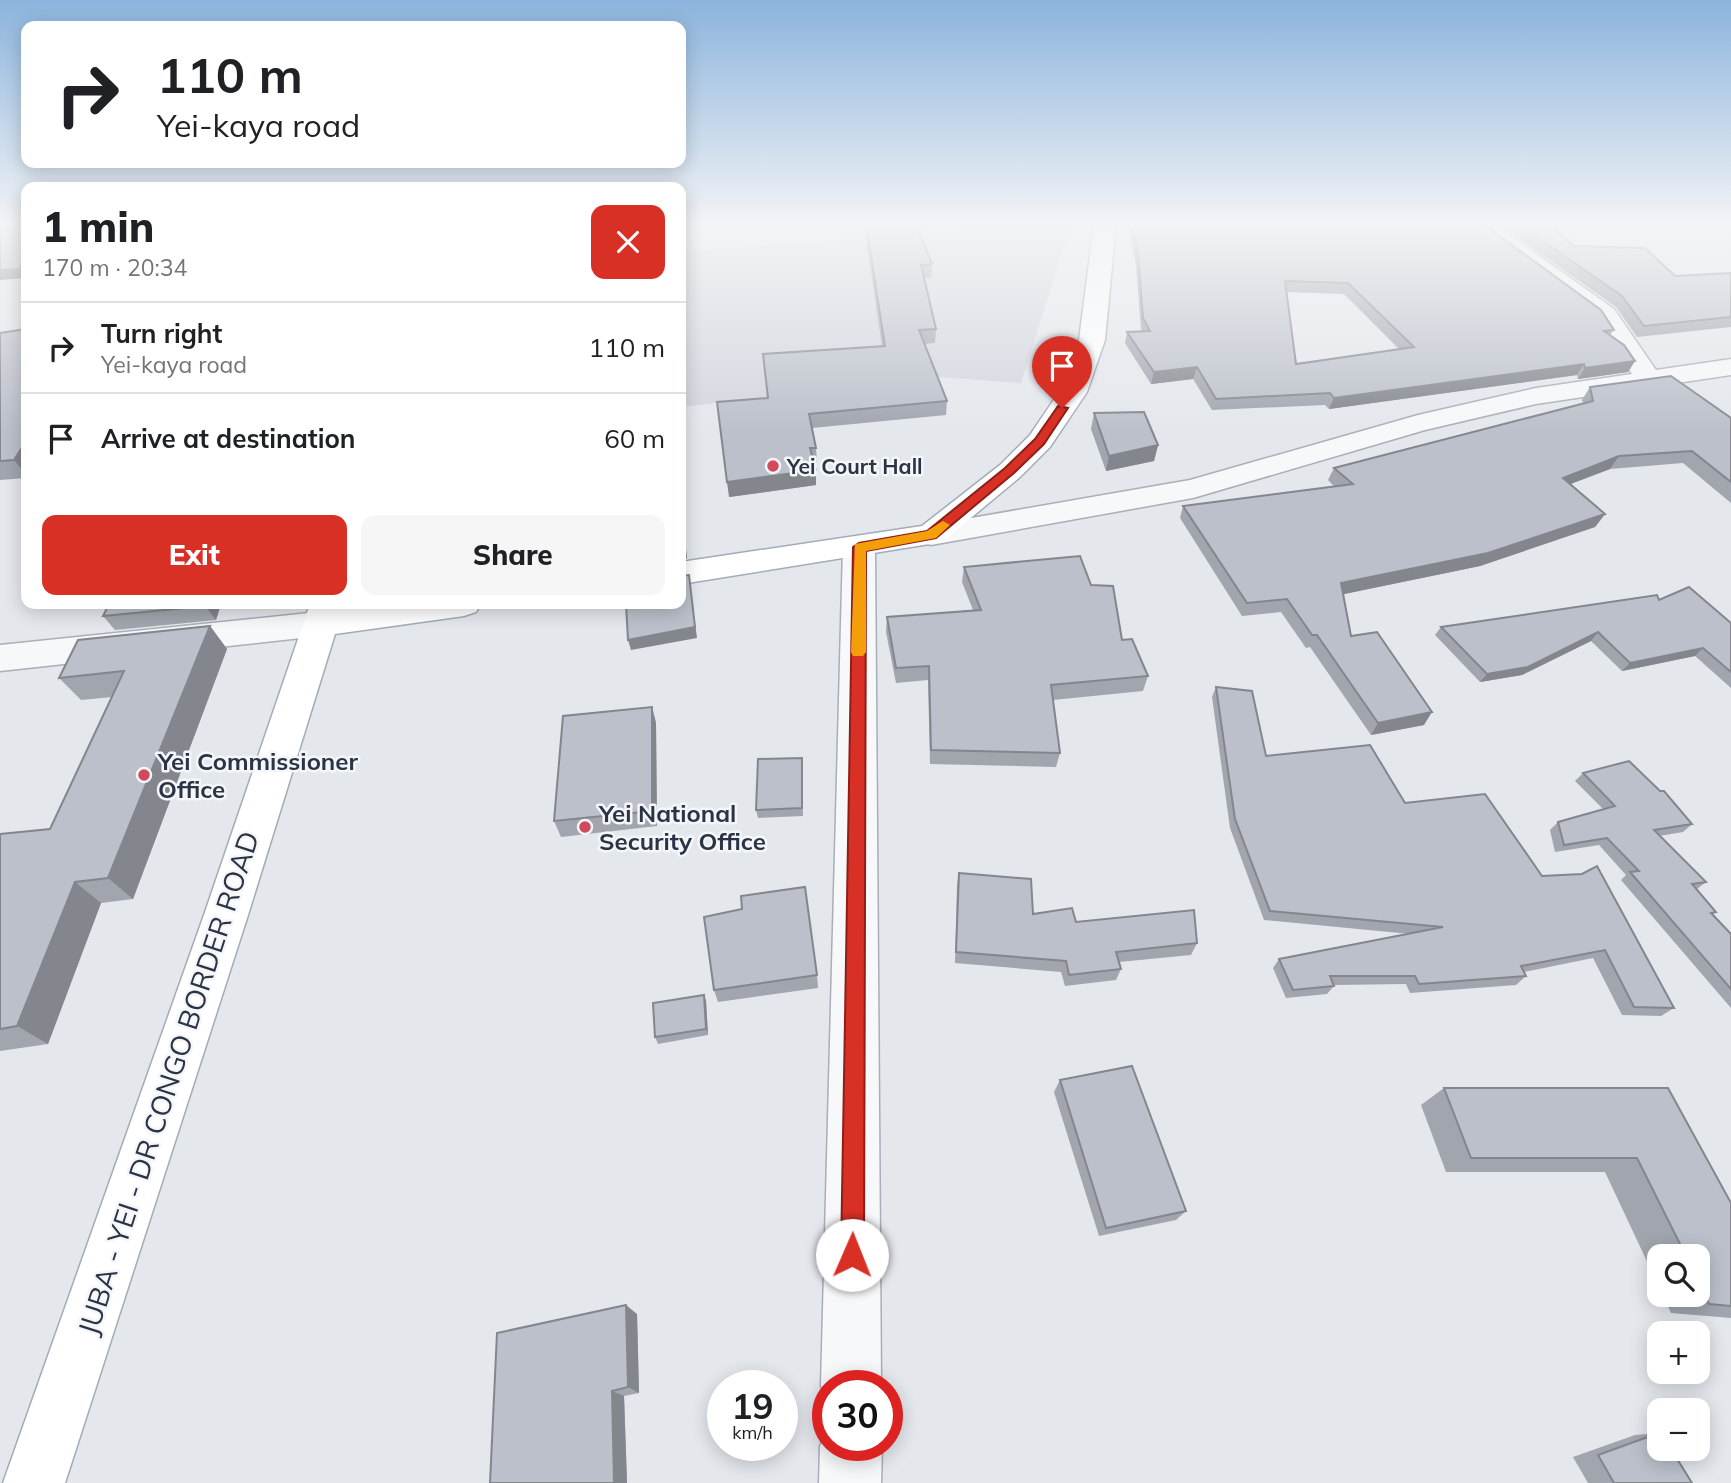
<!DOCTYPE html>
<meta charset="utf-8">
<style>
:root{--surface:#fff;--page:#f6f6f6;--text:#202124;--muted:#757577;--line:#e0e0e0;--accent:#d93025}
body{margin:0;font-family:Mulish,sans-serif;background:var(--page);color:var(--text);height:100vh;display:flex;flex-direction:column;font-size:26px;white-space:nowrap}
*{box-sizing:border-box;margin:0}
p{font-size:23px;color:var(--muted)}
.icon{flex:none;width:38px;height:38px;fill:none;stroke:currentColor;stroke-width:2;stroke-linecap:round;stroke-linejoin:round}
.map{position:relative;flex:1;overflow:hidden}
.details{position:absolute;left:21px;top:182px;width:665px;height:427px;display:flex;flex-direction:column;background:var(--surface);border-radius:14px;box-shadow:0 4px 18px #0003}
.details>*{flex:none}
.banner{position:absolute;left:21px;top:21px;width:665px;height:147px;border-radius:14px;box-shadow:0 4px 18px #0003;background:#fff;color:var(--text);overflow:hidden}
.controls{position:absolute;left:1647px;top:1244px;display:grid;gap:14px}
.controls a{display:grid;place-items:center;width:63px;height:63px;border-radius:14px;background:var(--surface);box-shadow:0 4px 18px #0003;font-size:35px}
.speed{position:absolute;left:707px;top:1370px;display:flex;gap:14px;font-size:35px;font-weight:700;text-align:center}
.speed>*{display:grid;place-content:center;width:91px;height:91px;border-radius:50%;background:var(--surface);box-shadow:0 4px 18px #0003;line-height:1}
.speed small{font-size:18px;font-weight:400}
.speed .limit{border:10px solid #d22;background:#fff;color:#111}
.pin{position:absolute;display:grid;place-items:center;width:60px;height:60px;color:#fff;margin:-72px -30px;border-radius:50% 50% 50% 0;rotate:-45deg;box-shadow:0 0 7px #0007}
.pin .icon{rotate:45deg}
.me{position:absolute;width:77px;margin:-38px;rotate:1deg;stroke-linejoin:round;filter:drop-shadow(0 0 5px #0008)}
.turn{display:flex;align-items:center;gap:24px;height:147px;padding:0 21px;font-size:32px}
.turn .icon{width:91px;height:91px;stroke-width:2.5}
.turn b{display:block;font-size:49px;line-height:60px}
.round{display:grid;place-items:center;flex:none;width:74px;height:74px;border-radius:14px;background:var(--page)}
.head{display:flex;align-items:center;justify-content:space-between;height:119px;padding:0 21px}
h1{font-size:42px;font-weight:800;line-height:52px}
.button{display:flex;gap:14px;margin-top:auto;padding:14px 21px}
.button a{flex:1;height:80px;border-radius:14px;background:var(--accent);color:#fff;font-size:28px;font-weight:800;line-height:80px;text-align:center}
.button a+a{background:var(--page);color:var(--text)}
ul{padding:0;list-style:none}
li{display:flex;align-items:center;gap:21px;height:91px;padding:0 21px;border-top:2px solid var(--line)}
li div{flex:1}
li b{display:block;font-size:26px}
li em{font-style:normal}
.map>svg:first-child{display:block}
.built{fill:#d2d6de}
.lines{fill:none;stroke-linecap:round;stroke-linejoin:round}
.minor-casing{stroke:#a9aeb7;stroke-width:3}
.tertiary-casing{stroke:#a9aeb7;stroke-width:3}
.primary-casing{stroke:#a3abb8;stroke-width:3}
.minor{fill:#f7f8fa;fill-rule:evenodd}
.tertiary{fill:#f7f8fa;fill-rule:evenodd}
.primary{fill:#fff;fill-rule:evenodd}
.wall{fill:#a1a5ae;fill-rule:evenodd}
.shaded-wall{fill:#83868d}
.building{fill:#bbc0ca;stroke:#83868d;stroke-width:2;fill-rule:evenodd}
.route{fill:#d93025;stroke:#8d1f18;stroke-width:2}
.slow{fill:#f59e0b}
.poi-dot{fill:#d1495b;stroke:#f4f6f9;stroke-width:2.5}
.labels{text-anchor:middle;dominant-baseline:central;stroke-width:5;stroke-linejoin:round;paint-order:stroke}
.far-poi-label{font-size:21px;font-weight:bold;fill:#2b3445;stroke:#f4f6f9;text-anchor:start}
.poi-label{font-size:24px;font-weight:bold;fill:#2b3445;stroke:#f4f6f9;text-anchor:start}
.near-street-label{font-size:28px;fill:#2b3445;stroke:#f4f6f9}
</style>
<div class="map">
<svg width="1731" height="1483" viewBox="0 0 1731 1483">
<rect width="100%" height="100%" fill="#e4e7ec"/>
<polygon class="built" points="1071,224 1021,383 937,377 681,407 681,251"/>
<g class="lines">
<g class="minor-casing">
<g id="minor">
<polygon points="1469,224 1494,224 1614,309 1656,370 1731,359 1731,375 1536,404 1425,430 1193,498 931,545 920,542 915,535 920,528 931,525 1190,480 1418,415 1536,388 1632,374 1596,319"/>
<polygon points="859,537 870,540 875,547 881,1386 828,1386 828,1402 821,1386 843,547 848,540"/>
<polygon points="828,1428 828,1446 882,1446 881,1483 819,1483 820,1446"/>
</g>
</g>
<g class="tertiary-casing">
<polygon id="tertiary" points="319,612 331,615 336,624 331,633 319,636 0,671 0,645"/>
</g>
<g class="primary-casing">
<g id="primary">
<polygon points="1094,224 1116,224 1105,340 1087,392 1050,447 1020,477 942,542 681,584 681,562 922,526 1000,465 1030,435 1059,392 1079,340"/>
<polygon points="310,604 344,604 343,609 379,604 481,604 476,612 464,616 335,634 248,915 65,1483 3,1483 204,915"/>
</g>
</g>
<use href="#minor" class="minor"/>
<use href="#tertiary" class="tertiary"/>
<use href="#primary" class="primary"/>
</g>
<g class="wall">
<polygon points="864,224 916,224 932,264 931,278 924,278 936,329 935,343 924,344 947,401 946,415 812,428 816,448 817,462 814,463 816,470 816,485 729,497 767,398 882,346"/>
<path d="M 1128,224 L 1483,224 L 1614,330 L 1610,335 L 1635,361 L 1628,372 L 1578,379 L 1577,375 L 1329,409 L 1325,405 L 1212,410 L 1193,379 L 1151,384 L 1125,343 L 1127,332 L 1142,331 L 1141,329 L 1136,265 ZM 1286,292 L 1344,294 L 1399,349 L 1296,364 Z"/>
<polygon points="1498,224 1549,224 1574,246 1675,276 1731,273 1731,327 1637,337 1616,307"/>
<polygon points="26,329 26,478 0,480 0,333"/>
<polygon points="1590,387 1731,418 1731,503 1683,463 1610,469 1570,484 1605,514 1595,527 1480,566 1343,594 1351,636 1424,725 1371,735 1310,647 1306,648 1281,612 1242,616 1180,518 1183,506 1335,487 1328,480 1334,468 1583,403 1582,400"/>
<polygon points="1094,413 1158,445 1154,461 1106,471 1091,429"/>
<polygon points="964,567 1091,585 1122,640 1148,676 1143,691 1053,700 1060,753 1056,767 930,764 928,680 896,683 886,632 887,617 973,610 962,582"/>
<polygon points="1659,600 1731,623 1731,688 1695,656 1622,671 1591,641 1522,675 1480,682 1435,635 1441,627"/>
<polygon points="109,604 221,604 216,620 115,630 103,616"/>
<polygon points="210,626 227,649 133,899 101,903 48,1044 0,1051 0,834 50,829 112,697 81,700 59,678"/>
<polygon points="1216,687 1266,756 1405,803 1542,876 1674,1008 1661,1016 1622,1015 1593,958 1524,972 1526,976 1516,985 1410,993 1406,984 1334,985 1334,986 1327,994 1286,998 1273,968 1279,959 1410,934 1264,920 1230,828 1212,697"/>
<polygon points="652,707 656,723 657,826 561,837 554,821"/>
<polygon points="802,758 803,816 758,818 756,810"/>
<polygon points="1583,773 1692,824 1683,832 1659,836 1706,882 1697,889 1716,912 1713,914 1731,934 1731,1008 1621,880 1626,875 1599,845 1555,852 1550,830 1558,822 1603,809 1575,781"/>
<polygon points="959,873 1033,914 1197,943 1191,955 1119,962 1121,969 1116,980 1065,986 1061,972 955,963 957,885"/>
<polygon points="817,975 818,988 718,1002 714,990"/>
<polygon points="704,995 706,1001 708,1035 658,1044 655,1037"/>
<polygon points="1060,1080 1186,1211 1176,1220 1099,1236 1054,1092"/>
<polygon points="1444,1088 1668,1088 1731,1203 1731,1318 1671,1313 1663,1295 1698,1295 1698,1256 1659,1256 1659,1287 1605,1172 1446,1172 1421,1105"/>
<polygon points="637,1314 639,1393 624,1396 627,1483 490,1483"/>
<polygon points="1659,1433 1692,1483 1588,1483 1573,1457 1635,1435"/>
</g>
<g class="shaded-wall">
<polygon points="26,258 25,278 0,280 0,270"/>
<polygon points="1635,361 1628,372 1578,379 1585,368"/>
<polygon points="1584,364 1577,375 1329,409 1334,398"/>
<polygon points="1197,367 1193,379 1151,384 1154,372"/>
<polygon points="26,441 26,475 14,460"/>
<polygon points="1158,445 1154,461 1106,471 1109,456"/>
<polygon points="1619,456 1610,469 1555,490 1563,478"/>
<polygon points="816,470 816,485 729,497 727,482"/>
<polygon points="681,501 687,558 681,561"/>
<polygon points="1605,514 1595,527 1480,566 1335,596 1341,583"/>
<polygon points="689,575 697,638 631,650 628,640"/>
<polygon points="206,604 221,604 216,620 205,606"/>
<polygon points="210,626 227,649 133,899 108,878"/>
<polygon points="1598,632 1591,641 1522,675 1480,682 1487,674"/>
<polygon points="1703,648 1695,656 1622,671 1630,663"/>
<polygon points="652,707 656,723 657,826 652,811"/>
<polygon points="1432,712 1424,725 1371,735 1378,723"/>
<polygon points="75,882 101,903 48,1044 17,1026"/>
<polygon points="704,995 706,1001 708,1035 706,1029"/>
<polygon points="626,1305 637,1314 639,1393 628,1387"/>
<polygon points="612,1391 624,1396 627,1483 614,1483"/>
</g>
<g class="building">
<polygon points="0,224 26,224 26,258 19,269 0,270"/>
<polygon points="866,224 916,224 932,264 921,265 936,329 919,330 947,401 809,414 816,448 810,448 816,470 727,482 717,402 768,398 763,354 885,346"/>
<path d="M 1132,224 L 1483,224 L 1601,310 L 1614,330 L 1604,331 L 1624,345 L 1635,361 L 1585,368 L 1584,364 L 1334,398 L 1330,393 L 1216,399 L 1197,367 L 1154,372 L 1127,332 L 1150,331 L 1143,318 L 1138,254 ZM 1285,281 L 1348,283 L 1414,347 L 1296,364 Z"/>
<polygon points="1518,224 1549,224 1574,246 1645,248 1675,276 1731,273 1731,317 1644,326 1622,296"/>
<polygon points="26,329 26,441 14,460 0,461 0,333"/>
<polygon points="1671,376 1731,418 1731,482 1692,451 1619,456 1563,478 1605,514 1488,553 1341,583 1351,636 1377,632 1432,712 1378,723 1317,635 1312,635 1287,599 1247,603 1183,506 1353,484 1334,468 1593,401 1590,387"/>
<polygon points="1144,412 1158,445 1109,456 1094,413"/>
<polygon points="681,507 685,548 681,550"/>
<polygon points="1080,556 1091,585 1113,586 1122,640 1132,639 1148,676 1051,685 1060,753 931,750 929,666 896,668 887,617 981,610 964,567"/>
<polygon points="689,575 695,627 628,640 626,604 681,604 681,576"/>
<polygon points="1689,587 1731,623 1731,672 1703,648 1630,663 1598,632 1528,667 1487,674 1441,627 1657,595 1659,600"/>
<polygon points="109,604 206,604 205,606 103,616"/>
<polygon points="210,626 108,878 75,882 17,1026 0,1029 0,834 50,829 124,671 59,678 78,640"/>
<polygon points="1216,687 1252,691 1266,756 1370,745 1405,803 1485,794 1542,876 1582,874 1597,866 1674,1008 1634,1007 1605,950 1521,966 1526,976 1419,984 1415,976 1330,976 1334,986 1293,990 1279,959 1443,927 1270,911 1235,819"/>
<polygon points="652,707 652,811 554,821 563,716"/>
<polygon points="802,758 802,808 756,810 758,759"/>
<polygon points="1629,761 1660,791 1664,791 1692,824 1654,830 1706,882 1692,884 1716,912 1711,913 1731,934 1731,989 1630,872 1639,871 1607,838 1564,845 1558,822 1615,806 1583,773"/>
<polygon points="959,873 1031,879 1033,914 1072,908 1076,922 1194,910 1197,943 1116,952 1121,969 1069,975 1066,961 956,952"/>
<polygon points="805,887 817,975 714,990 704,917 742,909 741,896"/>
<polygon points="704,995 706,1029 655,1037 653,1003"/>
<polygon points="1132,1066 1186,1211 1106,1228 1060,1080"/>
<polygon points="1444,1088 1668,1088 1731,1203 1731,1306 1709,1304 1698,1280 1698,1256 1686,1256 1637,1158 1471,1158"/>
<polygon points="626,1305 628,1387 612,1391 614,1483 490,1483 497,1333"/>
<polygon points="1659,1433 1659,1449 1671,1449 1692,1483 1614,1483 1598,1455"/>
</g>
<linearGradient id="sky" x2="0" y2="1"><stop stop-color="#8bb4dd"/><stop offset="0.52" stop-color="#f3f4f6"/><stop offset="1" stop-color="#f3f4f6" stop-opacity="0"/></linearGradient>
<rect width="1731" height="432" fill="url(#sky)"/>
<polygon class="route" points="1058,406 1068,408 1044,444 1014,473 936,538 866,551 864,1255 861,1263 852,1267 844,1263 841,1255 853,547 859,543 927,531 1005,468 1035,439"/>
<polygon class="slow" points="943,521 950,525 936,538 866,551 866,652 863,656 853,656 851,652 855,544 927,531"/>
<g class="poi-dot">
<circle cx="773" cy="466" r="7"/>
<circle cx="144" cy="775" r="7"/>
<circle cx="585" cy="827" r="7"/>
</g>
<g class="labels">
<g class="far-poi-label">
<text x="787" y="466">Yei Court Hall</text>
</g>
<g class="poi-label">
<text x="158" y="761">Yei Commissioner<tspan x="158" dy="28">Office</tspan></text>
<text x="599" y="813">Yei National<tspan x="599" dy="28">Security Office</tspan></text>
</g>
<g class="near-street-label">
<text transform="translate(168 1083) rotate(-72)">JUBA - YEI - DR CONGO BORDER ROAD</text>
</g>
</g>
</svg>
<div class="controls">
<a><svg class="icon" aria-label="search" viewBox="0 0 24 24"><circle cx="10" cy="10" r="6"/><path d="M15 15l6 6"/></svg></a>
<a>+</a>
<a>−</a>
</div>
<div class="speed"><div>19<small>km/h</small></div><div class="limit">30</div></div>
<div class="pin" style="left:1062px;top:408px;background:#d93025"><svg class="icon" aria-label="arrive" viewBox="0 0 24 24"><path d="M6 21V4h12l-3 4 3 4H6"/></svg></div>
<svg class="me" style="left:852px;top:1255px" viewBox="-20 -20 40 40"><circle r="19" fill="#fff"/><path d="M0-13L10 11 0 6-10 11z" fill="#d93025"/></svg>
<div class="banner">
<div class="turn"><svg class="icon" aria-label="right" viewBox="0 0 24 24"><path d="M7 20v-9h11M14 6l5 5-5 5"/></svg><div><b>110 m</b>Yei-kaya road</div></div>
</div>
<section class="details">
<div class="head"><div><h1>1 min</h1><p>170 m · 20:34</p></div><a class="round" style="background:#d93025;color:#fff"><svg class="icon" aria-label="close" viewBox="0 0 24 24"><path d="M6 6l12 12M18 6L6 18"/></svg></a></div>
<ul>
<li><svg class="icon" aria-label="right" viewBox="0 0 24 24"><path d="M7 20v-9h11M14 6l5 5-5 5"/></svg><div><b>Turn right</b><p>Yei-kaya road</p></div><em>110 m</em></li>
<li><svg class="icon" aria-label="arrive" viewBox="0 0 24 24"><path d="M6 21V4h12l-3 4 3 4H6"/></svg><div><b>Arrive at destination</b></div><em>60 m</em></li>
</ul>
<div class="button"><a>Exit</a><a>Share</a></div>
</section>
</div>
